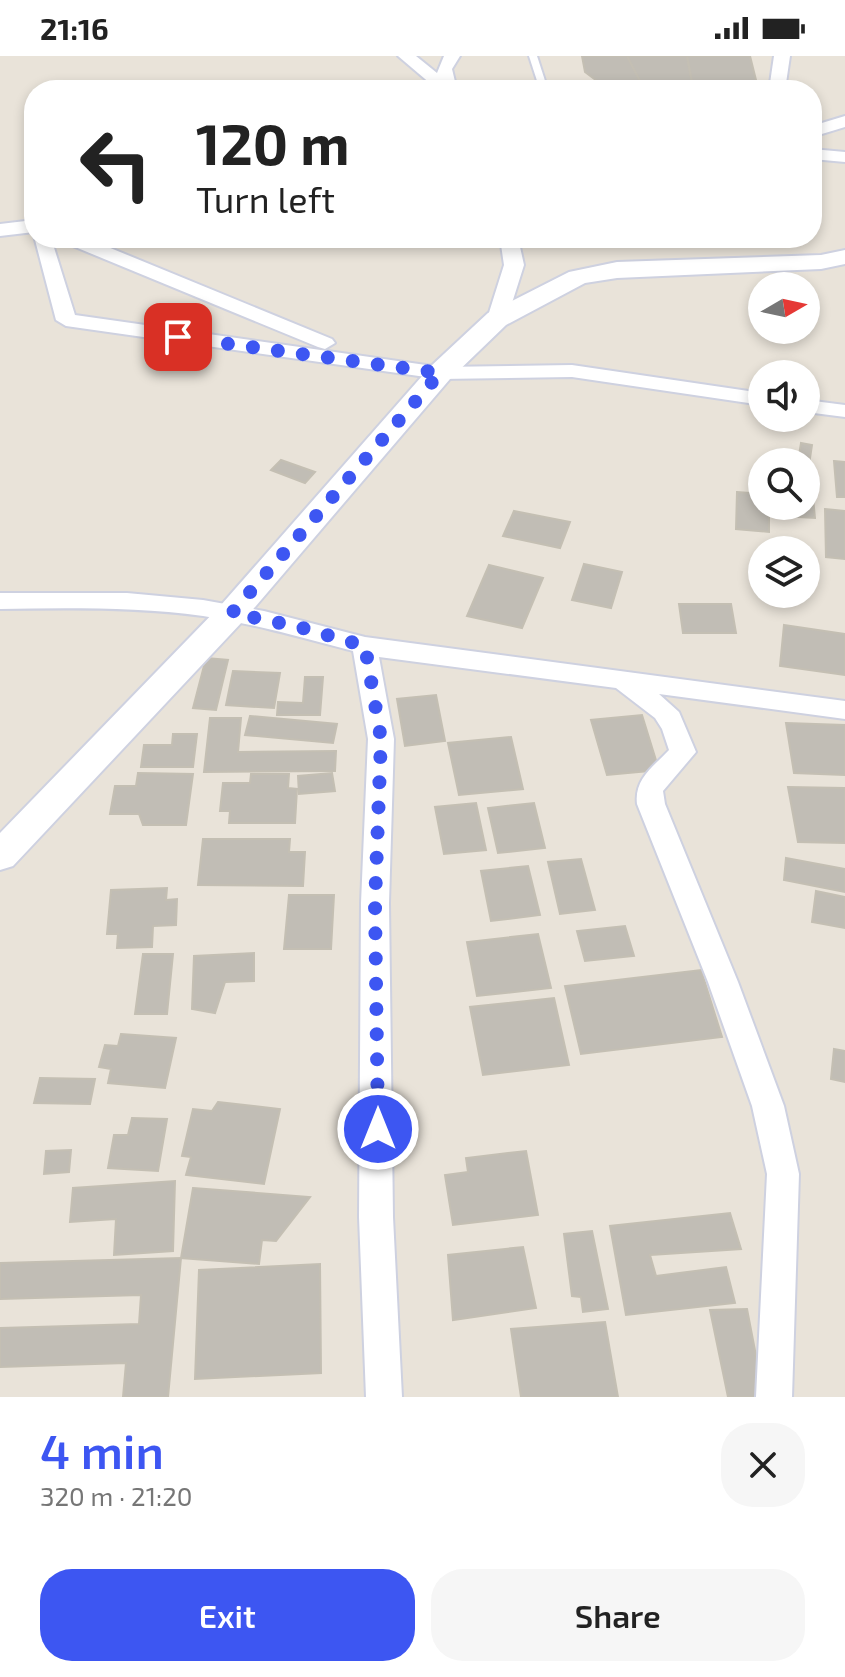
<!DOCTYPE html>
<meta charset="utf-8">
<style>
:root{--surface:#fff;--page:#f6f6f6;--text:#222;--muted:#767676;--accent:#3d56f2}
body{margin:0;font-family:"Exo 2",sans-serif;background:var(--page);color:var(--text);height:100vh;display:flex;flex-direction:column;font-size:30px;white-space:nowrap}
*{box-sizing:border-box;margin:0}
p{font-size:26px;color:var(--muted)}
.icon{flex:none;width:44px;height:44px;fill:none;stroke:currentColor;stroke-width:2;stroke-linecap:round;stroke-linejoin:round}
.map{position:relative;height:1341px;overflow:hidden}
.side{display:flex;flex-direction:column;background:var(--surface);flex:1}
.side>*{flex:none}
.banner{position:absolute;left:24px;top:24px;width:798px;height:168px;border-radius:32px;box-shadow:0 4px 12px #0003;background:#fff;color:var(--text);overflow:hidden}
.needle{width:52px;rotate:81deg}
.buttons{position:absolute;left:748px;top:216px;display:grid;gap:16px}
.buttons a{display:grid;place-items:center;width:72px;height:72px;border-radius:50%;background:var(--surface);box-shadow:0 4px 12px #0003;font-size:40px}
.pin{position:absolute;display:grid;place-items:center;width:68px;height:68px;color:#fff;margin:-34px;border-radius:16px;box-shadow:0 4px 12px #0006}
.me{position:absolute;width:88px;margin:-44px;rotate:0deg;stroke-linejoin:round;filter:drop-shadow(0 0 6px #0008)}
.turn{display:flex;align-items:center;gap:28px;height:168px;padding:0 40px;font-size:36px}
.turn .icon{width:104px;height:104px;stroke-width:2.5}
.turn b{display:block;font-size:56px;line-height:68px}
.round{display:grid;place-items:center;flex:none;width:84px;height:84px;border-radius:32px;background:var(--page)}
.summary{display:flex;align-items:center;justify-content:space-between;height:136px;padding:0 40px}
h1{font-size:48px;font-weight:600;line-height:60px;color:var(--accent)}
.primary-button{display:flex;gap:16px;margin-top:auto;padding:16px 40px}
.primary-button a{flex:1;height:92px;border-radius:32px;background:var(--accent);color:#fff;font-size:32px;font-weight:600;line-height:92px;text-align:center}
.primary-button a+a{background:var(--page);color:var(--text)}
.status{display:flex;justify-content:space-between;align-items:center;height:56px;padding:0 40px;background:var(--surface);direction:ltr}
.status svg{height:22px;fill:currentColor}
.map>svg:first-child{display:block}
.building{fill:#c1bdb5;stroke:#c4bfb3;stroke-width:2}
.lines{fill:none;stroke-linecap:round;stroke-linejoin:round}
.service-casing{stroke:#ced1e0;stroke-width:4}
.minor-casing{stroke:#ced1e0;stroke-width:4}
.tertiary-casing{stroke:#ced1e0;stroke-width:4}
.service{fill:#fff;fill-rule:evenodd}
.minor{fill:#fff;fill-rule:evenodd}
.tertiary{fill:#fff;fill-rule:evenodd}
.route{stroke:#3d56f2;stroke-width:14;stroke-dasharray:0 25.2}
</style>
<div class="status"><b>21:16</b><svg viewBox="0 0 49 12"><path d="M0 12V9h3v3zM5 12V6h3v6zM10 12V3h3v9zM15 12V0h3v12zM26 1h20v11H26zM47 4h2v5h-2z"/></svg></div>
<div class="map">
<svg width="845" height="1341" viewBox="0 0 845 1341">
<rect width="100%" height="100%" fill="#e9e3d9"/>
<g class="building">
<polygon points="582,0 635,0 643,31 605,31 585,16"/>
<polygon points="627,0 687,0 693,31 643,31"/>
<polygon points="687,0 750,0 758,32 693,31"/>
<polygon points="801,387 812,389 808,415 806,406 798,406"/>
<polygon points="281,404 315,416 305,427 271,414"/>
<polygon points="834,405 845,406 845,441 837,441"/>
<polygon points="737,436 762,438 762,450 769,450 769,476 736,473"/>
<polygon points="806,441 813,442 815,462 781,460 780,450 806,450"/>
<polygon points="825,453 845,455 845,503 826,501"/>
<polygon points="514,455 570,466 560,492 503,480"/>
<polygon points="584,508 622,516 611,552 572,544"/>
<polygon points="489,509 543,522 522,572 467,560"/>
<polygon points="679,548 731,548 736,577 683,577"/>
<polygon points="784,569 845,578 845,619 780,610"/>
<polygon points="206,602 228,604 216,654 193,652"/>
<polygon points="233,615 280,617 274,652 226,649"/>
<polygon points="305,621 323,621 320,659 277,659 278,646 303,647"/>
<polygon points="436,639 445,685 405,690 397,643"/>
<polygon points="642,659 659,714 607,719 591,664"/>
<polygon points="250,660 337,668 333,687 245,679"/>
<polygon points="210,662 241,662 238,696 336,695 335,715 204,716"/>
<polygon points="786,667 845,669 845,719 794,717"/>
<polygon points="173,678 197,678 193,711 141,711 144,689 172,689"/>
<polygon points="511,681 523,733 459,739 448,687"/>
<polygon points="138,717 193,718 186,769 143,769 139,758 110,758 115,730 136,730"/>
<polygon points="332,717 335,735 299,738 298,720"/>
<polygon points="251,718 289,718 288,732 297,733 295,767 229,767 230,755 220,755 223,727 250,727"/>
<polygon points="788,731 845,732 845,787 798,786"/>
<polygon points="476,747 486,794 444,798 435,751"/>
<polygon points="534,747 545,792 498,797 488,752"/>
<polygon points="203,783 290,783 289,796 305,796 303,830 198,829"/>
<polygon points="786,802 845,813 845,836 784,824"/>
<polygon points="581,803 595,854 560,858 548,806"/>
<polygon points="528,810 540,859 491,865 481,815"/>
<polygon points="167,832 166,844 177,843 176,869 153,870 152,891 117,892 118,878 107,878 111,834"/>
<polygon points="816,835 845,841 845,872 812,866"/>
<polygon points="289,839 334,839 331,893 284,893"/>
<polygon points="625,870 634,900 585,905 577,875"/>
<polygon points="538,878 551,932 477,940 467,886"/>
<polygon points="254,897 254,925 225,926 215,957 192,953 194,900"/>
<polygon points="143,898 173,898 167,958 135,958"/>
<polygon points="701,914 722,981 581,998 565,930"/>
<polygon points="554,942 569,1009 483,1019 470,951"/>
<polygon points="121,978 176,982 165,1032 108,1027 111,1013 99,1011 105,989 118,990"/>
<polygon points="834,993 845,995 845,1026 831,1023"/>
<polygon points="40,1022 95,1023 90,1048 34,1047"/>
<polygon points="218,1046 280,1053 264,1128 186,1119 191,1101 182,1100 193,1053 212,1055"/>
<polygon points="132,1062 167,1063 158,1115 108,1112 114,1079 128,1079"/>
<polygon points="71,1094 69,1116 44,1118 46,1095"/>
<polygon points="526,1095 538,1159 453,1169 445,1119 468,1116 466,1102"/>
<polygon points="175,1125 173,1195 114,1199 116,1163 70,1166 73,1132"/>
<polygon points="193,1132 310,1141 276,1185 262,1184 259,1208 181,1202"/>
<polygon points="730,1157 741,1193 650,1199 656,1220 726,1211 735,1247 626,1259 610,1170"/>
<polygon points="592,1175 608,1253 583,1256 581,1241 572,1240 564,1178"/>
<polygon points="523,1191 536,1252 453,1264 448,1199"/>
<polygon points="181,1202 168,1341 123,1341 126,1307 0,1311 0,1272 139,1268 141,1239 0,1243 0,1207"/>
<polygon points="320,1208 321,1317 195,1323 199,1214"/>
<polygon points="747,1253 764,1341 728,1341 710,1254"/>
<polygon points="605,1266 618,1341 521,1341 511,1273"/>
</g>
<g class="lines">
<g class="service-casing">
<polygon id="service" points="529,0 537,0 548,34 540,34"/>
</g>
<g class="minor-casing">
<g id="minor">
<polygon points="398,0 416,0 437,17 444,0 460,0 452,13 457,34 438,34"/>
<polygon points="774,0 790,0 785,34 769,34"/>
<polygon points="845,60 845,71 812,81 812,70"/>
<polygon points="812,93 845,96 845,106 812,103"/>
<polygon points="34,164 34,176 0,180 0,168"/>
<polygon points="34,180 51,182 75,259 440,311 572,309 762,337 762,349 572,321 440,323 66,270 56,264"/>
<polygon points="61,182 86,182 332,283 335,287 325,293 318,291 63,186"/>
<polygon points="500,182 518,182 524,209 507,263 497,269 487,263 504,209"/>
<polygon points="806,344 845,349 845,361 806,356"/>
<path d="M 0,537 L 127,537 L 203,544 L 264,555 L 365,581 L 845,645 L 845,663 L 659,638 L 679,656 L 696,696 L 663,735 L 665,748 L 738,926 L 784,1050 L 799,1118 L 792,1341 L 756,1341 L 767,1118 L 752,1050 L 708,926 L 637,748 C 634,723 653,711 669,694 L 662,673 L 655,662 L 616,632 L 379,601 L 394,683 L 389,847 L 393,1161 L 402,1341 L 366,1341 L 359,1161 L 361,847 L 368,683 L 353,595 C 304,582 254,568 203,560 C 136,551 68,552 0,553 Z"/>
</g>
</g>
<g class="tertiary-casing">
<polygon id="tertiary" points="845,194 845,208 821,213 617,222 585,227 506,269 450,323 243,565 13,810 0,814 0,777 221,549 430,311 488,257 569,216 617,206 821,199"/>
</g>
<use href="#service" class="service"/>
<use href="#minor" class="minor"/>
<use href="#tertiary" class="tertiary"/>
</g>
<g class="lines">
<polyline class="route" points="178,281 440,317 232,557 299,571 365,590 381,683 375,847 378,1073"/>
</g>
</svg>
<div class="buttons">
<a><svg class="needle" viewBox="-14 -14 28 28"><path d="M0-13l5 13h-10z" fill="#e53935"/><path d="M0 13l5-13h-10z" fill="#767676"/></svg></a>
<a><svg class="icon" aria-label="sound" viewBox="0 0 24 24"><path d="M4 9h4l5-4v14l-5-4H4zM17 9q2 3 0 6"/></svg></a>
<a><svg class="icon" aria-label="search" viewBox="0 0 24 24"><circle cx="10" cy="10" r="6"/><path d="M15 15l6 6"/></svg></a>
<a><svg class="icon" aria-label="layers" viewBox="0 0 24 24"><path d="M12 4l9 5-9 5-9-5zM3 14l9 5 9-5"/></svg></a>
</div>
<div class="pin" style="left:178px;top:281px;background:#d93025"><svg class="icon" aria-label="arrive" viewBox="0 0 24 24"><path d="M6 21V4h12l-3 4 3 4H6"/></svg></div>
<svg class="me" style="left:378px;top:1073px" viewBox="-20 -20 40 40"><circle r="17" fill="#3d56f2" stroke="#fff" stroke-width="3"/><path d="M0-11L8 9 0 5-8 9z" fill="#fff"/></svg>
<div class="banner">
<div class="turn"><svg class="icon" aria-label="left" viewBox="0 0 24 24"><path d="M17 20v-9H6M10 6l-5 5 5 5"/></svg><div><b>120 m</b>Turn left</div></div>
</div>
</div>
<section class="side">
<div class="summary"><div><h1>4 min</h1><p>320 m · 21:20</p></div><a class="round"><svg class="icon" aria-label="close" viewBox="0 0 24 24"><path d="M6 6l12 12M18 6L6 18"/></svg></a></div>
<div class="primary-button"><a>Exit</a><a>Share</a></div>
</section>
